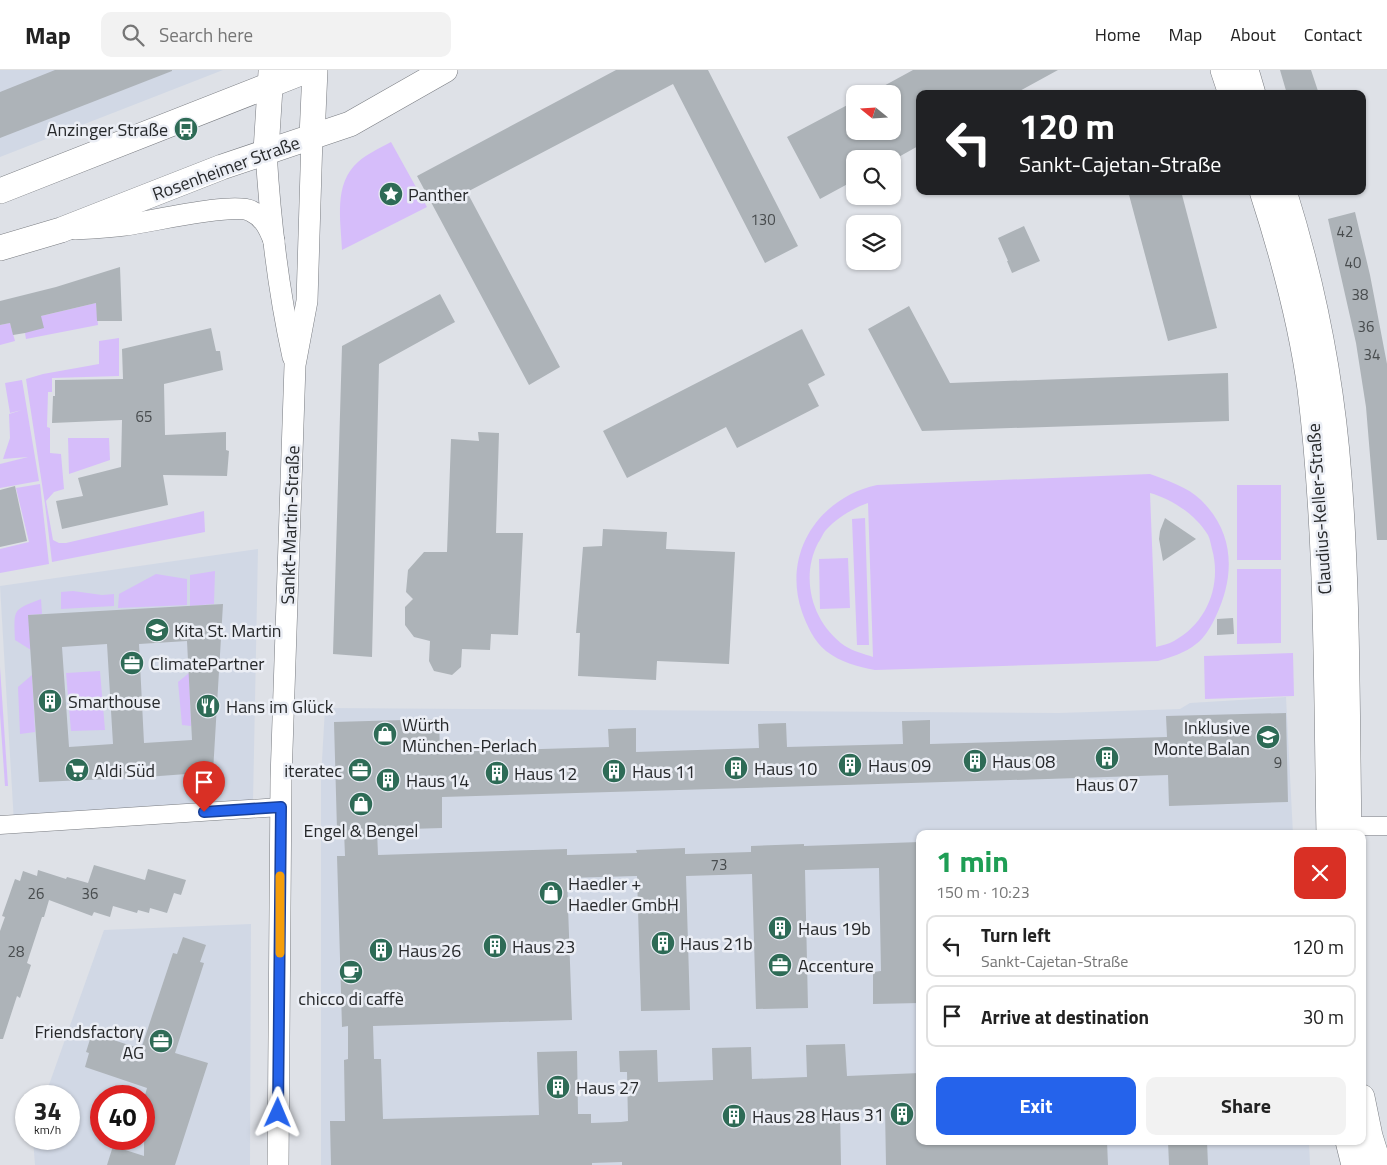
<!DOCTYPE html>
<meta charset="utf-8">
<style>
:root{--surface:#fff;--page:#f2f2f2;--text:#222;--muted:#767676;--line:#e0e0e0;--accent:#2563eb}
body{margin:0;font-family:"Titillium Web",sans-serif;background:var(--page);color:var(--text);height:100vh;display:flex;flex-direction:column;font-size:19px;white-space:nowrap}
*{box-sizing:border-box;margin:0}
p{font-size:16px;color:var(--muted)}
.icon{flex:none;width:28px;height:28px;fill:none;stroke:currentColor;stroke-width:2;stroke-linecap:round;stroke-linejoin:round}
.map{position:relative;flex:1;overflow:hidden}
.panel{position:absolute;left:916px;top:760px;width:450px;height:315px;display:flex;flex-direction:column;background:var(--surface);border-radius:10px;box-shadow:0 1px 4px #0004}
.panel>*{flex:none}
.banner{position:absolute;left:916px;top:20px;width:450px;height:105px;border-radius:10px;box-shadow:0 1px 4px #0004;background:#202124;color:#fff;overflow:hidden}
.needle{width:32px;rotate:288deg}
.tools{position:absolute;left:846px;top:15px;display:grid;gap:10px}
.tools a{display:grid;place-items:center;width:55px;height:55px;border-radius:10px;background:var(--surface);box-shadow:0 1px 4px #0004;font-size:25px}
.speed{position:absolute;left:15px;top:1015px;display:flex;gap:10px;font-size:25px;font-weight:700;text-align:center}
.speed>*{display:grid;place-content:center;width:65px;height:65px;border-radius:50%;background:var(--surface);box-shadow:0 1px 4px #0004;line-height:1}
.speed small{font-size:12px;font-weight:400}
.speed .limit{border:8px solid #d22;background:#fff;color:#111}
.pin{position:absolute;display:grid;place-items:center;width:42px;height:42px;color:#fff;margin:-51px -21px;border-radius:50% 50% 50% 0;rotate:-45deg;box-shadow:0 0 5px #0007}
.pin .icon{rotate:45deg}
.me{position:absolute;width:55px;margin:-28px;rotate:1deg;stroke-linejoin:round;filter:drop-shadow(0 0 4px #0008)}
.turn{display:flex;align-items:center;gap:18px;height:105px;padding:0 20px;font-size:22px}
.turn .icon{width:65px;height:65px;stroke-width:2.5}
.turn b{display:block;font-size:35px;line-height:42px}
.round{display:grid;place-items:center;flex:none;width:52px;height:52px;border-radius:10px;background:var(--page)}
.headline{display:flex;align-items:center;justify-content:space-between;height:85px;padding:0 20px}
h1{font-size:30px;font-weight:700;line-height:38px;color:#1e9e55}
.button{display:flex;gap:10px;margin-top:auto;padding:10px 20px}
.button a{flex:1;height:58px;border-radius:10px;background:var(--accent);color:#fff;font-size:20px;font-weight:700;line-height:58px;text-align:center}
.button a+a{background:var(--page);color:var(--text)}
ul{padding:0;list-style:none}
li{display:flex;align-items:center;gap:15px;height:62px;margin:0 10px 8px;padding:0 10px;border:2px solid var(--line);border-radius:10px}
li div{flex:1}
li b{display:block;font-size:19px}
li em{font-style:normal}
header{display:flex;align-items:center;gap:30px;box-sizing:border-box;height:70px;padding:0 25px;background:var(--surface);border-bottom:1px solid var(--line)}
header strong{font-size:24px}
nav{display:flex;gap:28px;margin-inline-start:auto;font-size:18px}
.search{width:350px;height:45px;background:var(--page);display:flex;align-items:center;gap:12px;box-sizing:border-box;padding:0 18px;border-radius:10px;color:var(--muted);font-size:19px}
.map>svg:first-child{display:block}
.built{fill:#d1d8e5;fill-rule:evenodd}
.green{fill:#d6bdfa;fill-rule:evenodd}
.building{fill:#adb3b8;fill-rule:evenodd}
.lines{fill:none;stroke-linecap:round;stroke-linejoin:round}
.minor-casing{stroke:#787b80;stroke-width:19}
.tertiary-casing{stroke:#787b80;stroke-width:22}
.secondary-casing{stroke:#787b80;stroke-width:26}
.minor{stroke:#fff;stroke-width:18}
.tertiary{stroke:#fff;stroke-width:21}
.secondary{stroke:#fff;stroke-width:25}
.route-casing{stroke:#184099;stroke-width:12}
.route{stroke:#2563eb;stroke-width:9}
.slow{stroke:#f59e0b;stroke-width:9}
.labels{text-anchor:middle;dominant-baseline:central;stroke-width:5;stroke-linejoin:round;paint-order:stroke}
.number-label{font-size:15px;fill:#484c4e}
.poi-label{font-size:18px;fill:#27292b;stroke:#ebeef5;text-anchor:start}
.street-label{font-size:18px;fill:#27292b;stroke:#ebeef5}
</style>
<header>
<strong>Map</strong>
<div class="search"><svg class="icon" aria-label="search" viewBox="0 0 24 24"><circle cx="10" cy="10" r="6"/><path d="M15 15l6 6"/></svg>Search here</div>
<nav><a>Home</a><a>Map</a><a>About</a><a>Contact</a></nav>
</header>
<div class="map">
<svg width="1387" height="1095" viewBox="0 0 1387 1095">
<rect width="100%" height="100%" fill="#dee1e7"/>
<g class="built">
<polygon points="0,0 223,0 0,87"/>
<polygon points="258,479 253,732 14,753 0,516"/>
<polygon points="1286,627 1293,764 920,764 920,1071 1309,1071 1310,1095 321,1095 321,708 325,638 1059,643 1180,639 1190,633"/>
<path d="M 251,854 L 250,1095 L 35,1095 L 33,1069 L 69,1069 L 69,1026 L 45,1026 L 104,860 ZM 101,1026 L 144,1026 L 144,1069 L 101,1069 Z"/>
</g>
<g class="green">
<path d="M 391,72 L 427,137 L 342,180 C 341,151 333,114 358,92 C 367,84 380,78 391,72 Z"/>
<polygon points="96,233 98,255 26,269 25,263 41,246"/>
<polygon points="10,253 15,271 0,275 0,255"/>
<polygon points="119,268 119,306 52,308 52,322 48,322 47,357 50,358 50,383 61,384 64,419 54,422 46,431 53,470 59,473 66,473 204,441 205,462 52,492 45,434 26,309 43,304 99,294 99,271"/>
<polygon points="22,310 39,411 0,418 0,394 28,387 3,389 10,368 9,344 22,340 10,343 5,313"/>
<polygon points="68,368 109,368 110,390 69,404"/>
<path d="M 1150,404 C 1166,410 1188,417 1201,430 C 1235,463 1235,506 1216,546 C 1212,555 1204,569 1196,574 C 1185,583 1171,587 1158,591 L 875,600 C 858,597 840,592 826,581 C 814,571 807,556 802,542 C 782,484 818,428 877,415 ZM 1150,423 C 1172,429 1196,445 1208,465 C 1210,469 1211,475 1212,479 C 1222,515 1207,553 1174,571 C 1169,574 1162,575 1156,577 ZM 868,433 L 873,587 C 864,584 853,581 845,576 C 812,553 800,508 818,473 C 821,469 823,463 826,460 C 837,448 853,438 868,433 Z"/>
<polygon points="40,414 49,494 0,503 0,479 29,472 16,418"/>
<rect x="1237" y="415" width="44" height="75"/>
<polygon points="865,448 869,575 857,575 852,449"/>
<polygon points="848,488 850,538 820,539 819,489"/>
<polygon points="1237,499 1281,499 1281,573 1237,574"/>
<polygon points="215,501 214,534 190,536 190,505"/>
<polygon points="156,504 187,509 187,535 118,538 119,524"/>
<polygon points="73,521 102,525 114,524 114,536 61,539 61,522"/>
<path d="M 41,529 L 42,544 L 29,545 L 31,580 L 15,570 C 14,539 12,540 41,529 Z"/>
<polygon points="1293,583 1294,626 1205,629 1204,586"/>
<polygon points="0,597 8,716 5,716 0,644"/>
<polygon points="100,601 105,660 71,661 66,603"/>
<polygon points="189,603 191,656 182,655 178,612"/>
<polygon points="32,605 35,662 20,664 18,617"/>
</g>
<g class="building">
<polygon points="55,0 172,0 172,1 0,68 0,22"/>
<polygon points="616,0 708,0 798,176 765,193 673,14 467,122 560,297 529,315 417,106"/>
<polygon points="913,0 1058,0 1014,24 920,24 920,75 895,89 855,89 855,110 820,129 787,67 855,31 855,61 892,61 892,24 869,24"/>
<polygon points="1280,0 1311,0 1319,24 1287,24"/>
<polygon points="1128,121 1181,121 1217,258 1168,271"/>
<polygon points="1355,142 1370,205 1387,294 1387,470 1377,470 1366,337 1356,273 1328,149"/>
<polygon points="1024,156 1040,191 1012,203 1007,191 1008,191 998,168"/>
<polygon points="120,197 122,251 97,251 96,233 41,246 44,258 25,263 13,265 10,253 0,255 0,231 56,217"/>
<polygon points="440,224 455,252 379,294 372,587 333,584 342,276"/>
<polygon points="909,236 950,313 1228,303 1229,351 922,361 868,259"/>
<polygon points="211,258 216,281 220,281 223,300 164,314 165,365 226,362 226,380 229,381 227,406 163,405 168,435 62,459 56,431 83,426 78,408 121,397 122,350 52,353 53,326 55,326 55,310 123,309 122,279"/>
<polygon points="802,259 825,305 808,314 819,336 737,378 726,357 627,408 603,361"/>
<polygon points="478,362 499,363 496,463 523,463 518,565 491,564 490,580 462,579 461,597 452,605 434,601 429,591 430,571 414,567 405,555 405,537 413,529 406,522 408,500 424,482 447,482 451,369 479,371"/>
<polygon points="15,416 27,471 0,477 0,420"/>
<polygon points="1165,448 1196,469 1163,491 1159,469 1160,461"/>
<polygon points="603,459 667,462 666,479 735,482 729,594 657,591 656,610 578,606 580,563 576,563 583,477 602,476"/>
<path d="M 223,534 L 213,702 L 133,708 L 39,712 L 28,545 ZM 187,571 L 192,670 L 144,673 L 139,574 ZM 107,574 L 113,674 L 69,677 L 62,577 Z"/>
<polygon points="1233,548 1234,564 1217,565 1217,549"/>
<polygon points="1286,643 1288,732 1169,736 1168,705 1047,709 442,727 442,758 377,760 378,785 567,779 567,785 637,783 636,780 685,778 685,784 751,782 751,776 804,774 804,776 920,772 920,933 873,934 873,902 881,901 879,798 805,800 808,938 756,939 752,804 686,806 690,940 641,941 637,806 567,808 572,950 373,956 374,989 381,989 383,1049 539,1045 537,982 577,981 578,1044 591,1044 591,1053 621,1052 628,1051 627,1002 620,1002 619,981 657,980 658,1012 713,1010 712,978 751,977 752,1009 807,1007 806,975 845,974 847,1006 920,1003 920,1071 1107,1071 1108,1095 886,1095 885,1039 840,1040 841,1095 622,1095 622,1092 592,1093 592,1095 331,1095 330,1051 345,1051 344,990 348,989 348,956 342,957 337,786 345,786 344,760 337,760 334,652 439,649 440,682 609,677 608,659 636,658 636,682 759,678 758,654 786,653 787,677 903,674 902,651 930,650 930,674 1167,667 1166,646"/>
<polygon points="94,795 145,810 148,799 186,810 181,825 174,823 167,843 150,838 149,843 138,840 137,843 113,836 110,847 94,842 92,846 49,830 44,847 42,847 27,893 31,895 20,928 17,926 3,969 0,969 0,861 5,847 2,846 15,809 20,811 23,801 37,806 38,800 66,809 67,807 88,813"/>
<polygon points="183,867 206,875 200,892 204,893 175,983 208,993 175,1095 107,1095 113,1076 144,1086 144,1029 147,1018 85,997 89,983 86,982 92,963 141,979 173,883 177,884"/>
<polygon points="1168,1071 1207,1071 1208,1095 1169,1095"/>
</g>
<g class="lines">
<g class="minor-casing">
<g id="minor">
<polyline points="0,755 281,737"/>
<polyline points="1337,756 1387,756"/>
</g>
</g>
<g class="tertiary-casing">
<g id="tertiary">
<path d="M 266,81 C 270,150 278,219 293,287"/>
<path d="M 75,159 C 91,158 108,157 125,155 C 150,152 233,132 251,141 C 264,147 269,158 274,171"/>
<polyline points="278,1095 281,709 295,295 307,231 312,67"/>
</g>
</g>
<g class="secondary-casing">
<g id="secondary">
<polyline points="1223,0 1231,24"/>
<polyline points="1246,0 1253,24"/>
<polyline points="312,67 315,0"/>
<polyline points="266,81 271,2"/>
<polyline points="0,121 308,0"/>
<path d="M 1262,121 C 1283,186 1301,252 1310,319 C 1328,467 1326,615 1329,764"/>
<path d="M 1284,121 C 1313,214 1332,311 1339,407 C 1348,526 1347,645 1349,764"/>
<polyline points="0,178 61,160 222,97 350,54 445,0"/>
<polyline points="1362,1027 1370,1066 1379,1095"/>
<polyline points="1348,1071 1354,1095"/>
</g>
</g>
<use href="#minor" class="minor"/>
<use href="#tertiary" class="tertiary"/>
<use href="#secondary" class="secondary"/>
</g>
<g class="lines">
<g class="route-casing">
<polyline id="route" points="204,742 281,737 278,1043"/>
</g>
<use href="#route" class="route"/>
<polyline class="slow" points="280,883 280,806"/>
</g>
<defs>
<g id="bus-disc" transform="scale(1.25)"><circle r="9.5" fill="#2e6b56" stroke="#ebeef5"/><path d="M-5-6H5V4H4V6H2V4H-2V6H-4V4H-5ZM-3.5-4V0h7V-4ZM-3.5 1.2v1.5H-2V1.2ZM2 1.2v1.5H3.5V1.2Z" fill="#fff"/></g>
<g id="sight-disc" transform="scale(1.25)"><circle r="9.5" fill="#2e6b56" stroke="#ebeef5"/><path d="M0-6L1.8-2.2L6-1.7L2.9 1.2L3.7 5.4L0 3.3L-3.7 5.4L-2.9 1.2L-6-1.7L-1.8-2.2Z" fill="#fff"/></g>
<g id="school-disc" transform="scale(1.25)"><circle r="9.5" fill="#2e6b56" stroke="#ebeef5"/><path d="M0-5L7-2L0 1L-7-2ZM-4 1L0 2.5L4 1V4Q0 6-4 4Z" fill="#fff"/></g>
<g id="office-disc" transform="scale(1.25)"><circle r="9.5" fill="#2e6b56" stroke="#ebeef5"/><path d="M-6-3h4V-5.5h4V-3h4V5H-6ZM-1-4.5V-3h2v-1.5ZM-6 0V1H6V0Z" fill="#fff"/></g>
<g id="building-disc" transform="scale(1.25)"><circle r="9.5" fill="#2e6b56" stroke="#ebeef5"/><path d="M-4-6H4V6H1V3H-1V6H-4ZM-2.5-4.3h1.7v1.8h-1.7ZM.8-4.3h1.7v1.8H.8ZM-2.5-1h1.7V.8h-1.7ZM.8-1h1.7V.8H.8Z" fill="#fff"/></g>
<g id="restaurant-disc" transform="scale(1.25)"><circle r="9.5" fill="#2e6b56" stroke="#ebeef5"/><path d="M-5-6h1v4h1v-4h1v4h1v-4h1v5L-1.5 .5V6h-2V.5L-5-1ZM5-6V6H3V1.5H1.5Q1.5-4 5-6Z" fill="#fff"/></g>
<g id="shop-disc" transform="scale(1.25)"><circle r="9.5" fill="#2e6b56" stroke="#ebeef5"/><path d="M-5-2.5h2.3a2.7 3.5 0 0 1 5.4 0H5L5.5 6h-11ZM-1.5-2.5h3a1.5 2.3 0 0 0-3 0Z" fill="#fff"/></g>
<g id="supermarket-disc" transform="scale(1.25)"><circle r="9.5" fill="#2e6b56" stroke="#ebeef5"/><path d="M-6-5.5h2.5l.6 2H6L4.5 2H-2.5L-4.4-4H-6ZM-1.5 3.2a1.3 1.3 0 1 0 .1 0ZM3 3.2a1.3 1.3 0 1 0 .1 0Z" fill="#fff"/></g>
<g id="cafe-disc" transform="scale(1.25)"><circle r="9.5" fill="#2e6b56" stroke="#ebeef5"/><path d="M-5.5-4.5H6V0H3Q3 3.5 0 3.5H-2.5Q-5.5 3.5-5.5 0ZM3-3.2v2h1.7v-2ZM-6 4.5H4V6H-6Z" fill="#fff"/></g>
</defs>
<g fill-rule="evenodd">
<use href="#bus-disc" x="186" y="59"/>
<use href="#sight-disc" x="391" y="124"/>
<use href="#school-disc" x="157" y="560"/>
<use href="#office-disc" x="132" y="593"/>
<use href="#building-disc" x="50" y="631"/>
<use href="#restaurant-disc" x="208" y="636"/>
<use href="#shop-disc" x="385" y="664"/>
<use href="#school-disc" x="1268" y="667"/>
<use href="#building-disc" x="1107" y="688"/>
<use href="#building-disc" x="975" y="691"/>
<use href="#building-disc" x="850" y="695"/>
<use href="#building-disc" x="736" y="698"/>
<use href="#supermarket-disc" x="77" y="700"/>
<use href="#office-disc" x="360" y="700"/>
<use href="#building-disc" x="614" y="701"/>
<use href="#building-disc" x="497" y="703"/>
<use href="#building-disc" x="388" y="710"/>
<use href="#shop-disc" x="361" y="734"/>
<use href="#shop-disc" x="551" y="823"/>
<use href="#building-disc" x="780" y="858"/>
<use href="#building-disc" x="663" y="873"/>
<use href="#building-disc" x="495" y="876"/>
<use href="#building-disc" x="381" y="880"/>
<use href="#office-disc" x="780" y="895"/>
<use href="#cafe-disc" x="351" y="902"/>
<use href="#office-disc" x="161" y="971"/>
<use href="#building-disc" x="558" y="1017"/>
<use href="#building-disc" x="902" y="1044"/>
<use href="#building-disc" x="734" y="1046"/>
</g>
<g class="labels">
<g class="number-label">
<text x="763" y="149">130</text>
<text x="1345" y="161">42</text>
<text x="1353" y="192">40</text>
<text x="1360" y="224">38</text>
<text x="1366" y="256">36</text>
<text x="1372" y="284">34</text>
<text x="144" y="346">65</text>
<text x="1278" y="692">9</text>
<text x="719" y="794">73</text>
<text x="36" y="823">26</text>
<text x="90" y="823">36</text>
<text x="16" y="881">28</text>
</g>
<g class="poi-label">
<text x="168" y="59" text-anchor="end">Anzinger Straße</text>
<text x="408" y="124">Panther</text>
<text x="174" y="560">Kita St. Martin</text>
<text x="150" y="593">ClimatePartner</text>
<text x="68" y="631">Smarthouse</text>
<text x="226" y="636">Hans im Glück</text>
<text x="402" y="654">Würth<tspan x="402" dy="21">München-Perlach</tspan></text>
<text x="1250" y="657" text-anchor="end">Inklusive<tspan x="1250" dy="21">Monte Balan</tspan></text>
<text x="992" y="691">Haus 08</text>
<text x="868" y="695">Haus 09</text>
<text x="754" y="698">Haus 10</text>
<text x="94" y="700">Aldi Süd</text>
<text x="342" y="700" text-anchor="end">iteratec</text>
<text x="632" y="701">Haus 11</text>
<text x="514" y="703">Haus 12</text>
<text x="406" y="710">Haus 14</text>
<text x="1107" y="714" text-anchor="middle">Haus 07</text>
<text x="361" y="760" text-anchor="middle">Engel &amp; Bengel</text>
<text x="568" y="813">Haedler +<tspan x="568" dy="21">Haedler GmbH</tspan></text>
<text x="798" y="858">Haus 19b</text>
<text x="680" y="873">Haus 21b</text>
<text x="512" y="876">Haus 23</text>
<text x="398" y="880">Haus 26</text>
<text x="798" y="895">Accenture</text>
<text x="351" y="928" text-anchor="middle">chicco di caffè</text>
<text x="144" y="961" text-anchor="end">Friendsfactory<tspan x="144" dy="21">AG</tspan></text>
<text x="576" y="1017">Haus 27</text>
<text x="884" y="1044" text-anchor="end">Haus 31</text>
<text x="752" y="1046">Haus 28</text>
</g>
<g class="street-label">
<text transform="translate(226 98) rotate(-20)">Rosenheimer Straße</text>
<text transform="translate(1319 439) rotate(-94)">Claudius-Keller-Straße</text>
<text transform="translate(290 455) rotate(-88)">Sankt-Martin-Straße</text>
</g>
</g>
</svg>
<div class="tools">
<a><svg class="needle" viewBox="-14 -14 28 28"><path d="M0-13l5 13h-10z" fill="#e53935"/><path d="M0 13l5-13h-10z" fill="#767676"/></svg></a>
<a><svg class="icon" aria-label="search" viewBox="0 0 24 24"><circle cx="10" cy="10" r="6"/><path d="M15 15l6 6"/></svg></a>
<a><svg class="icon" aria-label="layers" viewBox="0 0 24 24"><path d="M12 4l9 5-9 5-9-5zM3 14l9 5 9-5"/></svg></a>
</div>
<div class="speed"><div>34<small>km/h</small></div><div class="limit">40</div></div>
<div class="pin" style="left:204px;top:742px;background:#d93025"><svg class="icon" aria-label="arrive" viewBox="0 0 24 24"><path d="M6 21V4h12l-3 4 3 4H6"/></svg></div>
<svg class="me" style="left:278px;top:1043px" viewBox="-20 -20 40 40"><path d="M0-17L14 15 0 8-14 15z" fill="#2563eb" stroke="#fff" stroke-width="4"/></svg>
<div class="banner">
<div class="turn"><svg class="icon" aria-label="left" viewBox="0 0 24 24"><path d="M17 20v-9H6M10 6l-5 5 5 5"/></svg><div><b>120 m</b>Sankt-Cajetan-Straße</div></div>
</div>
<section class="panel">
<div class="headline"><div><h1>1 min</h1><p>150 m · 10:23</p></div><a class="round" style="background:#d93025;color:#fff"><svg class="icon" aria-label="close" viewBox="0 0 24 24"><path d="M6 6l12 12M18 6L6 18"/></svg></a></div>
<ul>
<li><svg class="icon" aria-label="left" viewBox="0 0 24 24"><path d="M17 20v-9H6M10 6l-5 5 5 5"/></svg><div><b>Turn left</b><p>Sankt-Cajetan-Straße</p></div><em>120 m</em></li>
<li><svg class="icon" aria-label="arrive" viewBox="0 0 24 24"><path d="M6 21V4h12l-3 4 3 4H6"/></svg><div><b>Arrive at destination</b></div><em>30 m</em></li>
</ul>
<div class="button"><a>Exit</a><a>Share</a></div>
</section>
</div>
